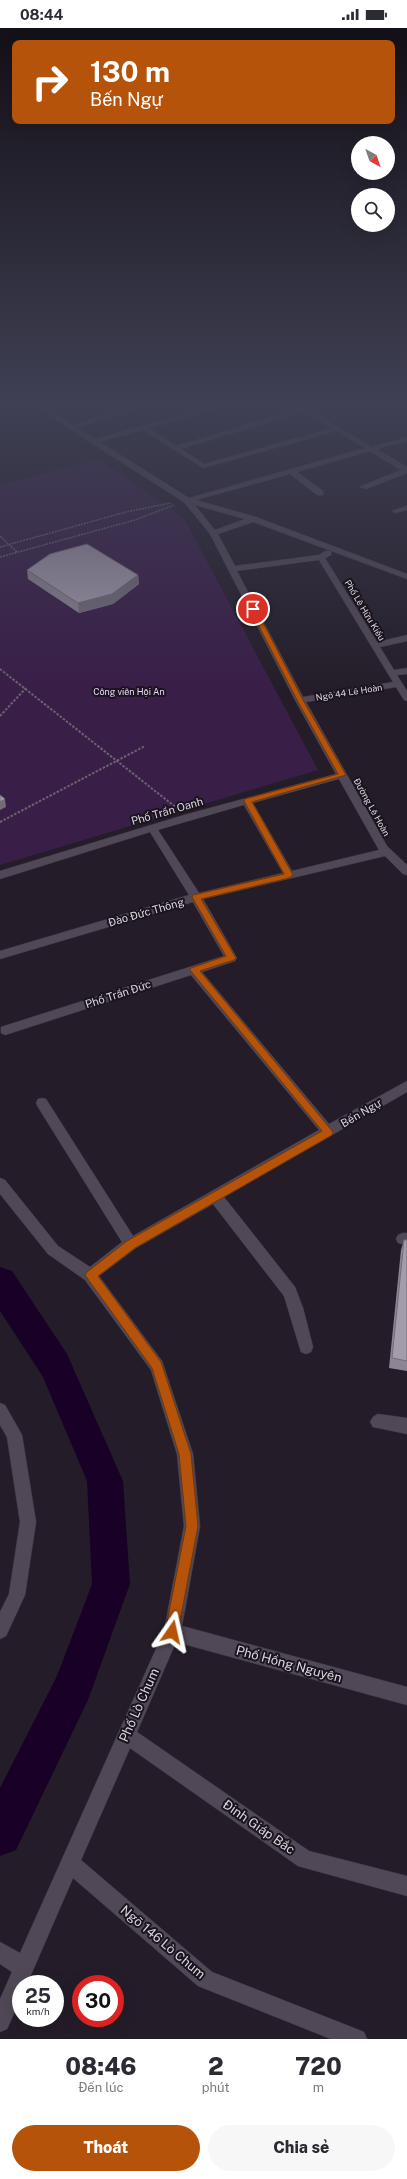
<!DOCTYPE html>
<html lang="vi">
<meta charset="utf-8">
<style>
:root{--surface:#fff;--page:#f7f7f7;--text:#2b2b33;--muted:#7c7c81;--accent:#b45309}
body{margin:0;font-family:"Public Sans",sans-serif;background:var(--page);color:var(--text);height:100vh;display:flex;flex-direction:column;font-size:15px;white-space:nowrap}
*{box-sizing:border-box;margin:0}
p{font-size:13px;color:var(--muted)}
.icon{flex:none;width:22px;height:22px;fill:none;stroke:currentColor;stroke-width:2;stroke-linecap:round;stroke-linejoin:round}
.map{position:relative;height:2011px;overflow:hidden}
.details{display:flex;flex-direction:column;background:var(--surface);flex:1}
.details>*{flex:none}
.banner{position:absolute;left:12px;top:12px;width:383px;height:84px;border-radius:8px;box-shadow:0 4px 16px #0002;background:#b45309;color:#fff;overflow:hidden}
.needle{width:26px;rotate:140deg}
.fabs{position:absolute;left:351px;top:108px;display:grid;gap:8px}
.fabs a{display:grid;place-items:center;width:44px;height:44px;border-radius:50%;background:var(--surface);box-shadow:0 4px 16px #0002;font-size:20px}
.speed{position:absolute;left:12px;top:1947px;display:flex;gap:8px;font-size:20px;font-weight:700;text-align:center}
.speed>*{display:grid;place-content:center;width:52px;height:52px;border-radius:50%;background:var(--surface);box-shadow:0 4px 16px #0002;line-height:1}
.speed small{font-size:10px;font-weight:400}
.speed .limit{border:6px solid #d22;background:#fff;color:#111}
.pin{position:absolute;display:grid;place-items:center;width:34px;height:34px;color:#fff;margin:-17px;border:2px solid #fff;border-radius:50%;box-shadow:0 1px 4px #0007}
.me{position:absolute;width:44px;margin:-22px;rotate:11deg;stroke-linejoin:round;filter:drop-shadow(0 0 3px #0008)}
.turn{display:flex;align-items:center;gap:14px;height:84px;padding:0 12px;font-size:18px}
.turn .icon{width:52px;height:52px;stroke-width:2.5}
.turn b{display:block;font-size:28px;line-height:34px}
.eta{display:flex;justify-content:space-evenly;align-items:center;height:68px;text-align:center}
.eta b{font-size:24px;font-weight:800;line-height:28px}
.action{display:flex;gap:8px;margin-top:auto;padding:8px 12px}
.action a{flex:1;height:46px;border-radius:24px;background:var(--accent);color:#fff;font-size:16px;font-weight:800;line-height:46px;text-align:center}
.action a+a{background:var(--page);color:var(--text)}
.status{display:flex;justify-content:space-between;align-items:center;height:28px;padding:0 20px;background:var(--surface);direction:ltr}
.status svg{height:11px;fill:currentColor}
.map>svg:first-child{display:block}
.green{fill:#391e48}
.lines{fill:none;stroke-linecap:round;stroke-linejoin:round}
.river{fill:#190027;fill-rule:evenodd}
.minor-casing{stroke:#3e3943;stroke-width:1}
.path-far1{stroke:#6a646e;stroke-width:1.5;stroke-dasharray:2 1;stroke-linecap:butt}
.path{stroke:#6a646e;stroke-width:2;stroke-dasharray:2.5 1.5;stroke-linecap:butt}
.minor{fill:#504856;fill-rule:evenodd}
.wall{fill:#8d8593}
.shaded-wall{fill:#736c78}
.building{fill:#a49bab;stroke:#736c78}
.route{fill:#b45309;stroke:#753606}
.labels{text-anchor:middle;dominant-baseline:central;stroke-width:4;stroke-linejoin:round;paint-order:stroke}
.far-street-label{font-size:9px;fill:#dbd6de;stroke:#1b141f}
.far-park-label{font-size:9px;fill:#edd6fd;stroke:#1b141f}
.street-label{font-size:11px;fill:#dbd6de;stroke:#1b141f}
.near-street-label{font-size:13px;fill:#dbd6de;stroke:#1b141f}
</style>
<div class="status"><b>08:44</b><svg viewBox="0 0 49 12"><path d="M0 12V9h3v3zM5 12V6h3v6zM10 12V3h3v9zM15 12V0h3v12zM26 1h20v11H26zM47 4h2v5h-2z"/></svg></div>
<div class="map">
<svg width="407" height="2011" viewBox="0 0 407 2011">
<rect width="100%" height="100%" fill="#241d29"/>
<polygon class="green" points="98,431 184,490 318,742 0,837 0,457"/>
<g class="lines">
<polygon class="river" points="0,1239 12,1243 67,1326 123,1453 130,1556 88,1672 16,1822 0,1828 0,1760 57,1648 92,1556 87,1453 43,1349 0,1283"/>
<g class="minor-casing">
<g id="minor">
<path d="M 40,380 L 48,380 L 72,397 L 128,380 L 138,380 L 77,400 L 95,411 L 206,380 L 217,380 L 149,400 L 176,418 L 299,380 L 307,380 L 372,419 L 407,409 L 407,413 L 377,421 L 407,439 L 407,445 L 366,461 L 359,459 L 401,442 L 370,423 L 297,444 L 323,463 L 323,467 L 317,467 L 290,446 L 196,472 L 256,489 L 407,546 L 407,551 L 253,494 L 218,506 L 235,538 L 319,527 L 325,523 L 331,523 L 331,527 L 325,530 L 377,614 L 407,607 L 407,613 L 380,619 L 394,642 L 407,640 L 407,646 L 397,647 L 407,663 L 407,673 L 404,672 L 396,659 L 306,674 L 387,818 L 407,837 L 407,847 L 403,846 L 385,828 L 203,871 L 237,930 L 235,933 L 202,944 L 329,1096 L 407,1053 L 407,1064 L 224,1169 L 295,1259 L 303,1280 L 313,1319 L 311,1324 L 306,1326 L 301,1324 L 284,1268 L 213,1176 L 136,1220 L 99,1248 L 162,1333 L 193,1426 L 200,1498 L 182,1598 L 407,1659 L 407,1677 L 176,1614 L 137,1704 L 309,1823 L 407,1848 L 407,1868 L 298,1838 L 130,1720 L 81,1832 L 212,1944 L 364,2004 L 367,2011 L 331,2011 L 198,1958 L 73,1850 L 27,1956 L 21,1956 L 21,1970 L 7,2001 L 0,2004 L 0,1971 L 12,1944 L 0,1936 L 0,1914 L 20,1925 L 164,1603 L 184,1498 L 177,1426 L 151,1342 L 85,1252 L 48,1226 L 0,1166 L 0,1150 L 5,1152 L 58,1218 L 90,1239 L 122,1214 L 38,1079 L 36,1075 L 38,1071 L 42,1070 L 46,1071 L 133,1208 L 319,1102 L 191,947 L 5,1007 L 1,1005 L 1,999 L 224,928 L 193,874 L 0,931 L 0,923 L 189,867 L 150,804 L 0,851 L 0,843 L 184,787 L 336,746 L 295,672 L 210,506 L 184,474 L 91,415 ZM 304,384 L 332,400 L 204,436 L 181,421 ZM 143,402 L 203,440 L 337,403 L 365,420 L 189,470 L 100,414 ZM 195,477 L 245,491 L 215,502 ZM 319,532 L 393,654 L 303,669 L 237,543 ZM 339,751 L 379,822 L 292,843 L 253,775 ZM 244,777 L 283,845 L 199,865 L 158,802 Z"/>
<polygon points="407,478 407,482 396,485 392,483"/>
<polygon points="403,1205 407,1205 407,1217 398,1215 396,1211 398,1207"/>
<polygon points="0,1375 5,1377 22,1407 36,1494 25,1567 6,1608 0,1611 0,1584 9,1566 20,1494 7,1409 0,1397"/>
<polygon points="378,1386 407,1390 407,1406 373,1399 370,1394 373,1389"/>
</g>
</g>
<g class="path-far1">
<polyline points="0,508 17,524"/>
<polyline points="0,519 126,484 171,475"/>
<polyline points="0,529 135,492 174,477"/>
</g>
<g class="path">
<polyline points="0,641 178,781"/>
<polyline points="0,688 26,660"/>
<polyline points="0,794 145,718"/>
</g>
<use href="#minor" class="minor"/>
</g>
<g class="wall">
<polygon points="27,542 138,547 139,556 113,576 79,585 28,551"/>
<polygon points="404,1212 407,1212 407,1343 389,1340 401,1222"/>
</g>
<g class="shaded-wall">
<polygon points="138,547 139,556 113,576 79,585 78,575"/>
<polygon points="5,771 6,779 0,782 0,774"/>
</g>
<g class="building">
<polygon points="87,516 138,547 112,566 78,575 27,542 50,526"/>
<polygon points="0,767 5,771 0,774"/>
<polygon points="404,1212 407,1212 407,1333 392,1330"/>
</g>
<linearGradient id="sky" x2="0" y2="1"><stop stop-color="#141017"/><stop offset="0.57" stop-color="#3f4054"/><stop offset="1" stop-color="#3f4054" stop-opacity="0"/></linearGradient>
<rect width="407" height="662" fill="url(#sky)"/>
<polygon class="route" points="253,579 256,581 303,672 346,747 252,774 293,847 289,850 201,871 236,930 234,932 200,943 333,1104 332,1107 135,1220 98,1248 161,1334 191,1426 198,1498 178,1604 176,1609 172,1611 167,1609 165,1604 186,1498 179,1426 152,1340 85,1247 87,1244 127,1213 322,1103 190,942 191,940 226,928 192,869 193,867 284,846 244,773 245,771 338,746 297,672 250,581"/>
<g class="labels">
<g class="far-street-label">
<text transform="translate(365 582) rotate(59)">Phố Lê Hữu Kiều</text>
<text transform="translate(349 664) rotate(-9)">Ngõ 44 Lê Hoàn</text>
<text transform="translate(372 779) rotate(61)">Đường Lê Hoàn</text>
</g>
<g class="far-park-label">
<text x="129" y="663">Công viên Hội An</text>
</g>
<g class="street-label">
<text transform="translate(167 783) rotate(-16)">Phố Trần Oanh</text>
<text transform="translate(146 884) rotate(-16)">Đào Đức Thông</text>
<text transform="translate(118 966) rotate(-18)">Phố Trần Đức</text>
<text transform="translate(361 1085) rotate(-30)">Bến Ngự</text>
</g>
<g class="near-street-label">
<text transform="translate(289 1636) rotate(15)">Phố Hồng Nguyên</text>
<text transform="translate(139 1677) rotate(-66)">Phố Lò Chum</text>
<text transform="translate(259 1799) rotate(35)">Đinh Giáp Bắc</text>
<text transform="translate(163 1914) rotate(40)">Ngõ 146 Lò Chum</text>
</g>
</g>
</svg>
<div class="fabs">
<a><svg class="needle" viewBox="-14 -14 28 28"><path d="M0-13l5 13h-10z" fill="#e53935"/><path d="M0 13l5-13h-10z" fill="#7c7c81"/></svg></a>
<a><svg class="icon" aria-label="search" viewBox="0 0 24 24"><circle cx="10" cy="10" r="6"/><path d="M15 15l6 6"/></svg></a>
</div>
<div class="speed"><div>25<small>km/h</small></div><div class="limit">30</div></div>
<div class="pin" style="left:253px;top:581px;background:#d93025"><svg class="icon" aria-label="arrive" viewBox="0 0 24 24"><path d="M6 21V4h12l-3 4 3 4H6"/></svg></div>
<svg class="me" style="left:172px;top:1604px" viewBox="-20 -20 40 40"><path d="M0-17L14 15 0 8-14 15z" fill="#b45309" stroke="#fff" stroke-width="4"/></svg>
<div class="banner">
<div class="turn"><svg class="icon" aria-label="right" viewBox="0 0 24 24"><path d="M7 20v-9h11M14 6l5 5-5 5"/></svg><div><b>130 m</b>Bến Ngự</div></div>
</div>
</div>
<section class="details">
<div class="eta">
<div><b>08:46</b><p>Đến lúc</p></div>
<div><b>2</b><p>phút</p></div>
<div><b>720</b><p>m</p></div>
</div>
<div class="action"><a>Thoát</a><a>Chia sẻ</a></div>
</section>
